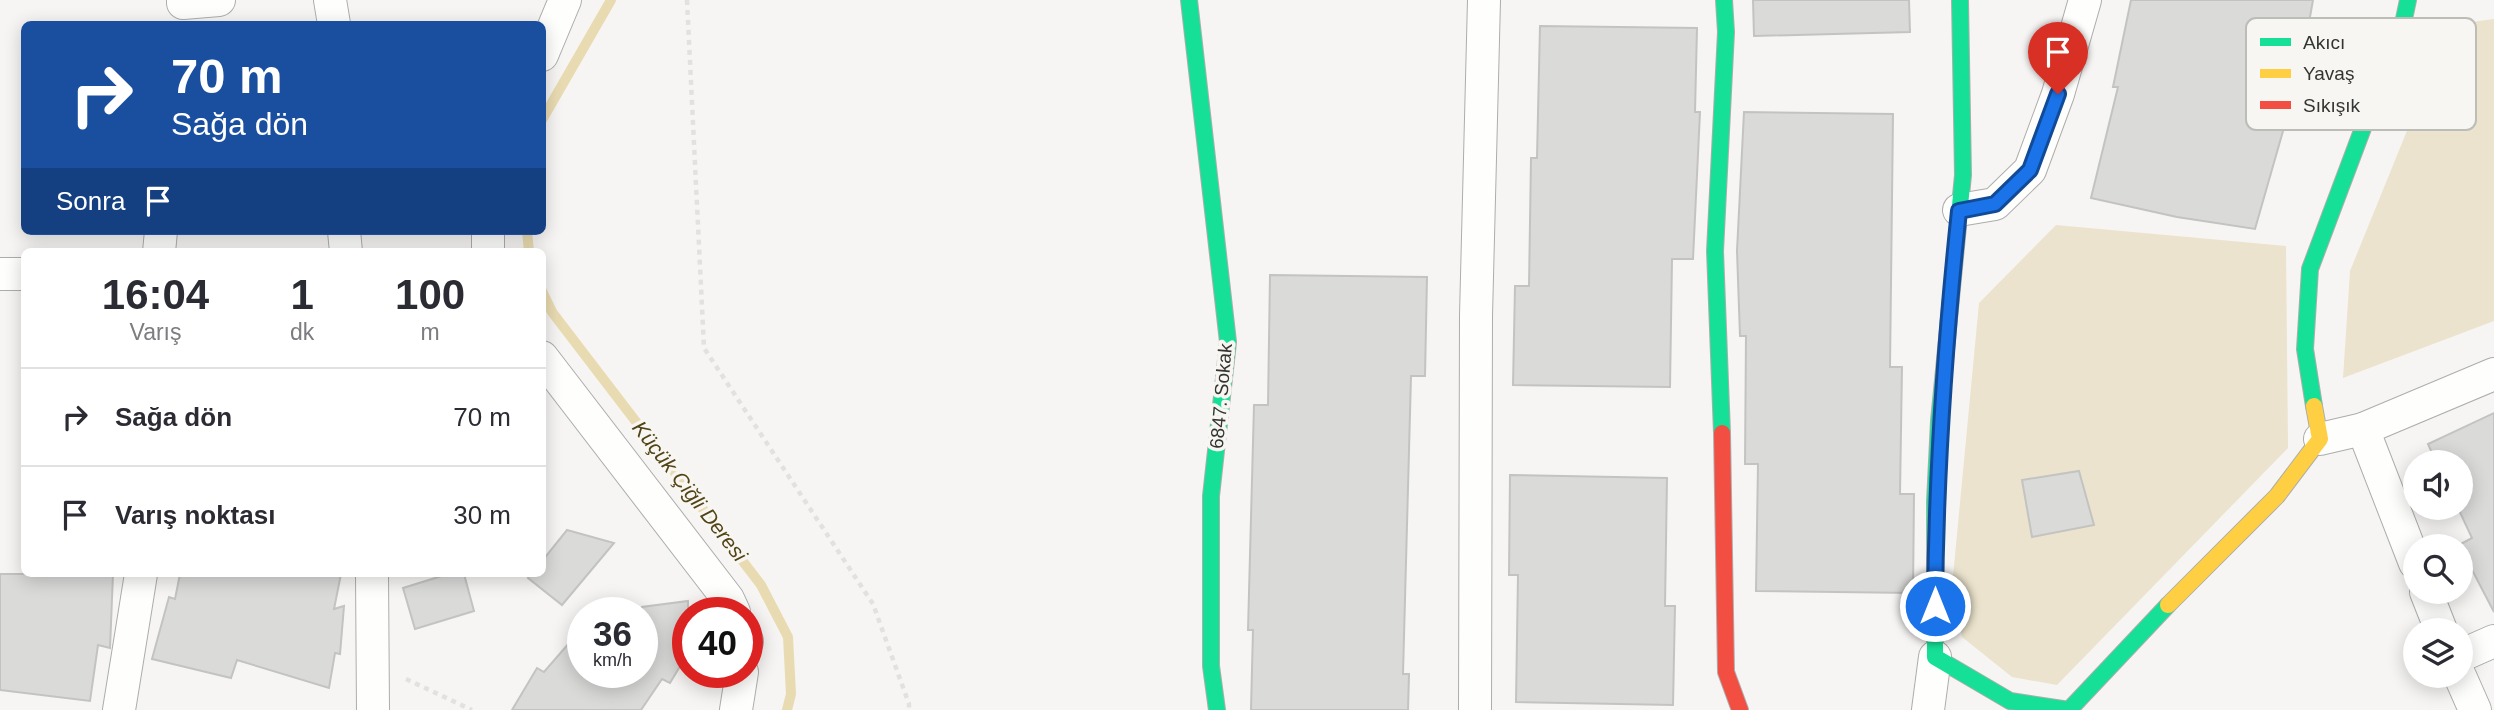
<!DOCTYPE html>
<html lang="tr">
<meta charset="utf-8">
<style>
:root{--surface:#fff;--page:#f7f7f7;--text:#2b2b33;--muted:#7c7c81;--line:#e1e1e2}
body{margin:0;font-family:Arial,sans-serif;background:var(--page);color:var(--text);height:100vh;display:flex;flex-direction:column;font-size:26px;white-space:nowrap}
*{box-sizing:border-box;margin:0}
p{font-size:23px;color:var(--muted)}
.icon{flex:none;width:38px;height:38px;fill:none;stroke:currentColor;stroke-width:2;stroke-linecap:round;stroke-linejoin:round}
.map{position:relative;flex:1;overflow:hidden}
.sheet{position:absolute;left:21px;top:248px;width:525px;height:329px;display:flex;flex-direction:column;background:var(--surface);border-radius:10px;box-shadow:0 4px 18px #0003}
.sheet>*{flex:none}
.guide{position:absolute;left:21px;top:21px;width:525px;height:214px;border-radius:10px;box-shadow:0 4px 18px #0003;background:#1a4fa0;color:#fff;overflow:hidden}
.controls{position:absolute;left:2403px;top:450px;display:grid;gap:14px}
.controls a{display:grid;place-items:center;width:70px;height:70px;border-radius:50%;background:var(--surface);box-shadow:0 4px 18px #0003;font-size:35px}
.speed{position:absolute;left:567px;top:597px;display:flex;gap:14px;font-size:35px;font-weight:700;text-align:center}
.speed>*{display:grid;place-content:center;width:91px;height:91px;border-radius:50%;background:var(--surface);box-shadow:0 4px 18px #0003;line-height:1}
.speed small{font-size:18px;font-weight:400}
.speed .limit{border:10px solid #d22;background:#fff;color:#111}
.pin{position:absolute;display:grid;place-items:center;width:60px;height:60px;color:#fff;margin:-72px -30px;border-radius:50% 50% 50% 0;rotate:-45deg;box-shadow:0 0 7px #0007}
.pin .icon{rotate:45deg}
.me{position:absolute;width:77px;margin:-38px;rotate:0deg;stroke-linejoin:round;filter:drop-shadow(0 0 5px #0008)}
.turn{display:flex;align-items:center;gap:24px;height:147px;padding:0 35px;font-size:32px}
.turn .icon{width:91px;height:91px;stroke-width:2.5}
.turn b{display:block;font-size:49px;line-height:60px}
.then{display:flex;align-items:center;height:66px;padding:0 35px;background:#0003;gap:14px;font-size:26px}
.eta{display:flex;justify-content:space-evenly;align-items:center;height:119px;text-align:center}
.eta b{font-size:42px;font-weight:600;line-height:49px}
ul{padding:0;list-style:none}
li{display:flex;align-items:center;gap:21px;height:98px;padding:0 35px;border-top:2px solid var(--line)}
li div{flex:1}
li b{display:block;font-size:26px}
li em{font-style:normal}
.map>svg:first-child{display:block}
.green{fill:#ebe3cd}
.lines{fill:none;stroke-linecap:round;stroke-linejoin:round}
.stream{stroke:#e9dbb1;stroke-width:10}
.building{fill:#dadad9;stroke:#c3c3c2;stroke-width:2}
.street-casing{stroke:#adadac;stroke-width:34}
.fast-casing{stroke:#adadac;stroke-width:18}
.slow-casing{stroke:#adadac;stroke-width:18}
.jam-casing{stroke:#adadac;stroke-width:18}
.path{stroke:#e2e1e1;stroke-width:4.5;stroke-dasharray:5 5;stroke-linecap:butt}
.street{stroke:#fefefd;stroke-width:32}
.fast{stroke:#16e098;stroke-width:16}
.slow{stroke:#ffcf43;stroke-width:16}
.jam{stroke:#f24e42;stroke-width:16}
.route-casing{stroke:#114b97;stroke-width:18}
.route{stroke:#1a73e8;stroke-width:12}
.labels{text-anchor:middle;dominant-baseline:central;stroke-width:7;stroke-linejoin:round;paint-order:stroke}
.street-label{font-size:19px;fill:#343432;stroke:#f7f6f2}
.water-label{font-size:21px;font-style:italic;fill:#524416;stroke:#f7f6f2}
.key{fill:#f7f6f2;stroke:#bcbcb8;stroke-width:2}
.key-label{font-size:19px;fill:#343432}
</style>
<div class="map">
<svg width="2494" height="710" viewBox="0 0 2494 710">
<rect width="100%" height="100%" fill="#f6f5f3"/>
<g class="green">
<polygon points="2494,19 2494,321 2343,378 2350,271 2450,25"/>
<polygon points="2056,225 2286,246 2288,448 2057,685 2012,677 1962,637 1952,587 1979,303"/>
</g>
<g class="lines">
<g class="stream">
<polyline points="542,120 611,0"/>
<polyline points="527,231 529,252"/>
<polyline points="542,291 552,312 761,585 788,637 791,694 787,710"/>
</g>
</g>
<g class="building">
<polygon points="1753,0 1909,0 1910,32 1754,36"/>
<polygon points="2131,0 2313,0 2301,68 2255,229 2177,217 2091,198 2118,87 2113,87"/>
<polygon points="1540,26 1697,28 1695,112 1700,112 1693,259 1672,259 1670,387 1513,385 1515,286 1529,286 1531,158 1537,158"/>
<polygon points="1744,112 1893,114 1890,367 1902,367 1900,494 1914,494 1913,593 1756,591 1758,464 1745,464 1746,336 1740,336 1737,251"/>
<polygon points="1270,275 1427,277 1425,376 1411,376 1403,674 1409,674 1408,710 1251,710 1253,630 1248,630 1254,405 1268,405"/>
<polygon points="2494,413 2494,612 2459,545 2472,538 2458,508 2460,508 2460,462 2436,462 2428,444"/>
<polygon points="2079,471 2094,525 2032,537 2022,480"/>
<polygon points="1510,475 1667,478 1665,606 1675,606 1673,705 1516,702 1518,575 1509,575"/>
<polygon points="567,530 614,543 562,605 528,578 531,574 542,574 542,561"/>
<polygon points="0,574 113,574 110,648 98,645 90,701 0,690"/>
<polygon points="180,574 341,574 334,609 344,606 340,654 335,653 329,688 237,660 231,678 152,659 169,597 175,599"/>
<polygon points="448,574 464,574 474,611 415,629 403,588"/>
<polygon points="688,601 688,653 670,683 662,679 641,710 512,710 537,668 544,672 583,627 583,672 642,672 642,607"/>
</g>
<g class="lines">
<g class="street-casing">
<g id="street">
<polyline points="183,0 183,3 219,0"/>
<polyline points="330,0 334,24"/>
<polyline points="542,55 565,0"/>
<polyline points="1959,210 1995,204 2030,170 2058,94 2085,0"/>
<polyline points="344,231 346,252"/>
<polyline points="488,231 488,252"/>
<polyline points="159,252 161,231"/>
<polyline points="0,274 24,274"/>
<polyline points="542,357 728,599 734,612"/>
<polyline points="2363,429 2415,563"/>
<polyline points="2320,439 2363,429 2494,374"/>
<polyline points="372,574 373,710"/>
<polyline points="2426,592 2441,630"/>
<polyline points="747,641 747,642"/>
<polyline points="2460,656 2494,641"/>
<polyline points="2460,676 2475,710"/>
<polyline points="119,710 141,574"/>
<polyline points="736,710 742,672"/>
<polyline points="1475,710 1476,316 1484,0"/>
<polyline points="1928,710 1935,657"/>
</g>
</g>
<g class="fast-casing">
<g id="fast">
<polyline points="1189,0 1228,342 1211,496 1211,666 1217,710"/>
<polyline points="1960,0 1963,175 1939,421 1935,502 1935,657 2010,701 2069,710 2168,605"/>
<polyline points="2314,406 2305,349 2310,269 2404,19 2408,0"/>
<polyline points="1722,433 1715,251 1726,32 1724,0"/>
</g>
</g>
<g class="slow-casing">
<polyline id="slow" points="2168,605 2277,496 2320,439 2314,406"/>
</g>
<g class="jam-casing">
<polyline id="jam" points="1722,433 1726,672 1740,710"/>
</g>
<g class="path">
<polyline points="687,0 704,348 873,604 909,704 909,710"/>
<polyline points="406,679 472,710"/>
</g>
<use href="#street" class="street"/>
<use href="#fast" class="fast"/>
<use href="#slow" class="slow"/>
<use href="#jam" class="jam"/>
</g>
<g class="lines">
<g class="route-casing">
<path id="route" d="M 1935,606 C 1936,473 1945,343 1959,211 L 1995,204 L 2030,170 L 2058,94"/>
</g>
<use href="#route" class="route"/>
</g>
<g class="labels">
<g class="street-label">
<text transform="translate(1221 396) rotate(-85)">6847. Sokak</text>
</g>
<g class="water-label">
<text transform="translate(690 491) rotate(52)">Küçük Çiğli Deresi</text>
</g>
</g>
<rect x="2246" y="18" width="230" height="112" rx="10" class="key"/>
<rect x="2260" y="38" width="31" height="8" fill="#16e098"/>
<rect x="2260" y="69" width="31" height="9" fill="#ffcf43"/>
<rect x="2260" y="101" width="31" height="8" fill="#f24e42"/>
<g class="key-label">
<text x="2303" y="49">Akıcı</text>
<text x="2303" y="80">Yavaş</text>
<text x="2303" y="112">Sıkışık</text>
</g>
</svg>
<div class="controls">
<a><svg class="icon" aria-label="sound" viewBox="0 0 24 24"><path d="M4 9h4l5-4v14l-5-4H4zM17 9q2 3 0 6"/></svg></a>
<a><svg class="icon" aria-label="search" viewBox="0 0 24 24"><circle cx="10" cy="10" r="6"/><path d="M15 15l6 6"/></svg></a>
<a><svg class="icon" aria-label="layers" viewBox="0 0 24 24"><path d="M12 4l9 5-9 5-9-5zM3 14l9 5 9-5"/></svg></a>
</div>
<div class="speed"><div>36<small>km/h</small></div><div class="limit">40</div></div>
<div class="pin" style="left:2058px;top:94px;background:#d93025"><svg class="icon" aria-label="arrive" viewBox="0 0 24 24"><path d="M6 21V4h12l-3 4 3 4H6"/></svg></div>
<svg class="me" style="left:1935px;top:606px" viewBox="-20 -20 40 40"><circle r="17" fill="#1a73e8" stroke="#fff" stroke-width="3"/><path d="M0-11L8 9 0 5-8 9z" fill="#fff"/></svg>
<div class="guide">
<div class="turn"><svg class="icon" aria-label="right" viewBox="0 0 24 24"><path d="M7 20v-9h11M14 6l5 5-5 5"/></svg><div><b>70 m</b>Sağa dön</div></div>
<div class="then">Sonra<svg class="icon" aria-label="arrive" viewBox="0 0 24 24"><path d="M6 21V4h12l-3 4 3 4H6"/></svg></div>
</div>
<section class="sheet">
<div class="eta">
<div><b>16:04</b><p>Varış</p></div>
<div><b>1</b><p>dk</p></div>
<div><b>100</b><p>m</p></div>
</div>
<ul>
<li><svg class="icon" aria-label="right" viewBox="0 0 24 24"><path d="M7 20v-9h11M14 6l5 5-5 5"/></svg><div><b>Sağa dön</b></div><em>70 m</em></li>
<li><svg class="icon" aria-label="arrive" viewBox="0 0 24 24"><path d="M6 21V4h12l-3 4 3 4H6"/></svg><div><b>Varış noktası</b></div><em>30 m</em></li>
</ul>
</section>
</div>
